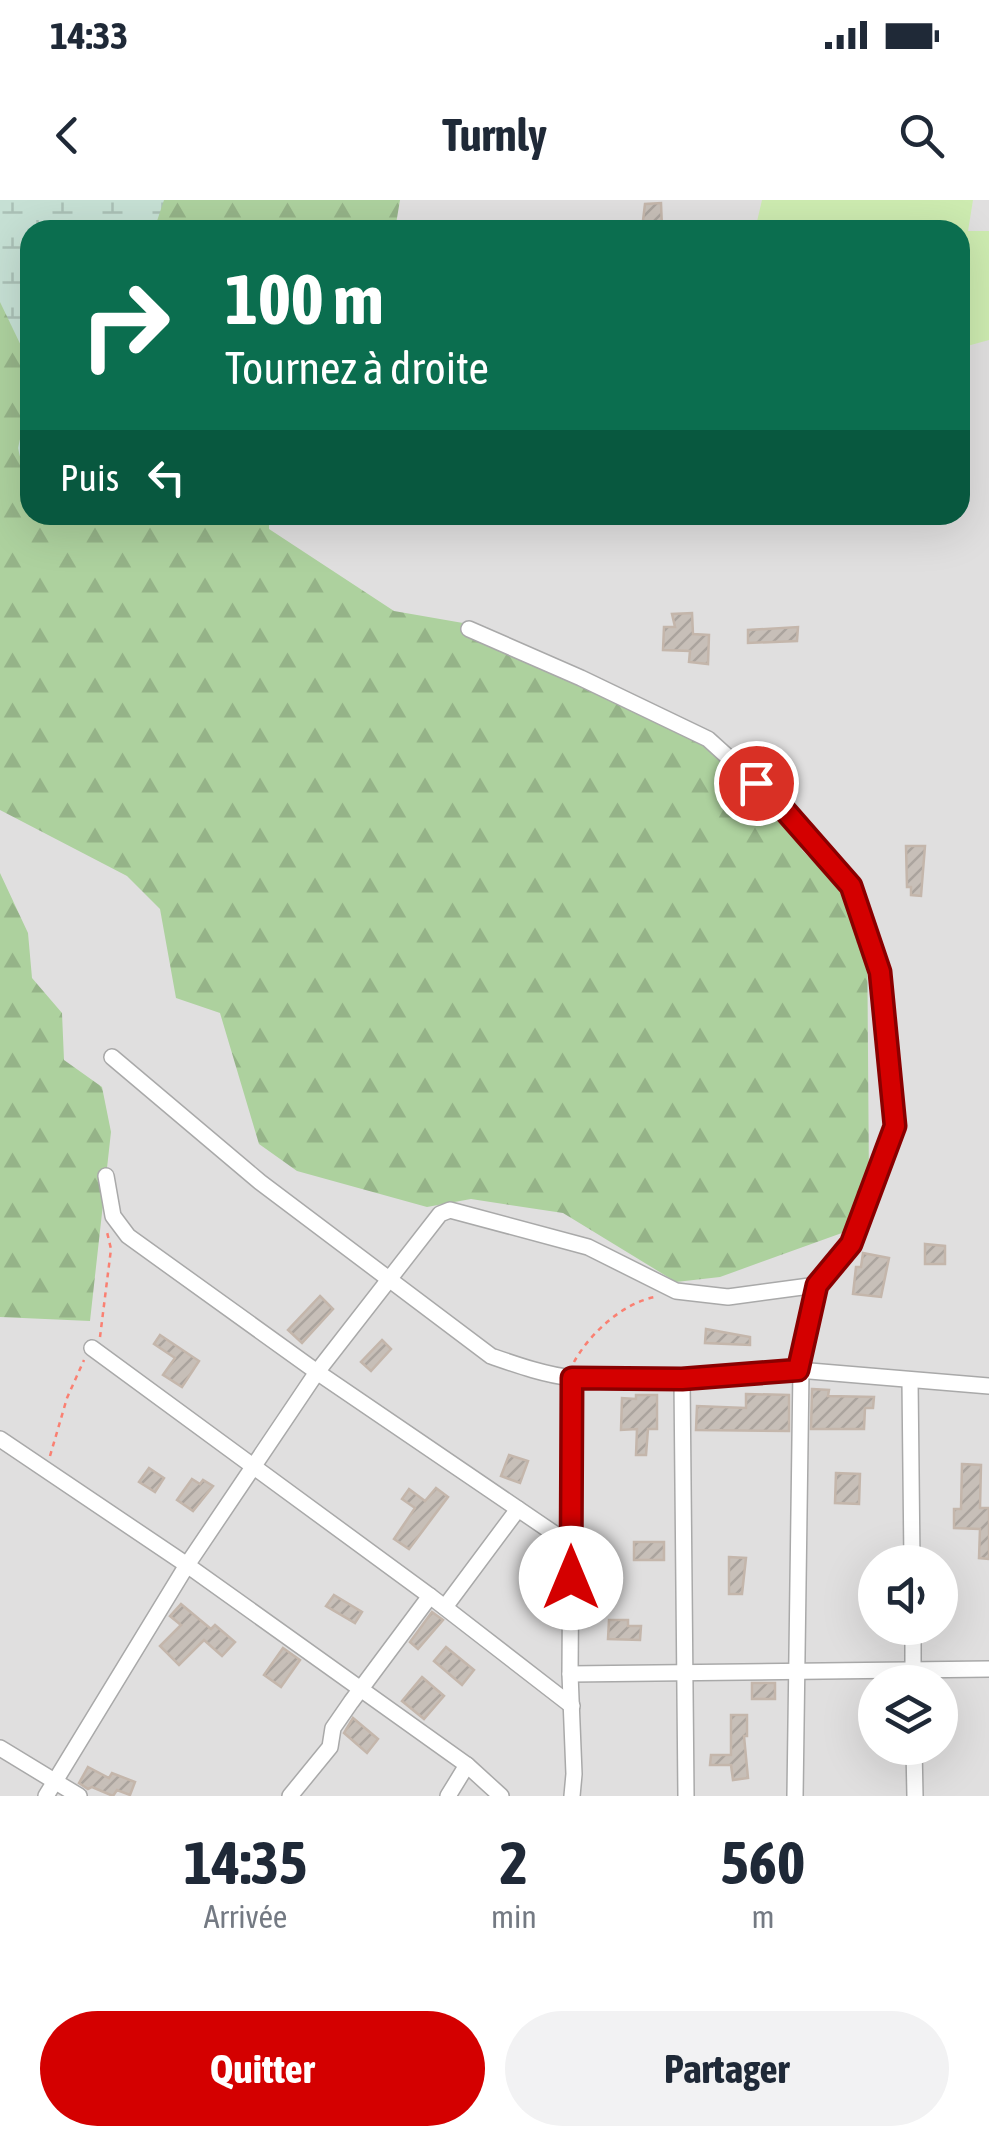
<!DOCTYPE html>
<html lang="fr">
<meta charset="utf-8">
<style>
:root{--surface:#fff;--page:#f2f2f3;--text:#1f2937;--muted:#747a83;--accent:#d40000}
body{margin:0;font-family:"Asap Condensed",sans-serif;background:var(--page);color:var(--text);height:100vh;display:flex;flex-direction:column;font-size:38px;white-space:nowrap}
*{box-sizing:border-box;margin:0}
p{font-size:32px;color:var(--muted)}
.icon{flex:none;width:55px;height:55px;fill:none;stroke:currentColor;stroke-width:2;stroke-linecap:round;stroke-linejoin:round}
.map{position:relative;height:1596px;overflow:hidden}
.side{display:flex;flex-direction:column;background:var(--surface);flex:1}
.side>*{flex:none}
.banner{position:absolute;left:20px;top:20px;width:950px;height:305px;border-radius:30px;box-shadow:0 10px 40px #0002;background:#0b6e4f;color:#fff;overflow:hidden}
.fabs{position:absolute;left:858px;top:1345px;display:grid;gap:20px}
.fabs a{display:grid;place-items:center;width:100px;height:100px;border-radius:50%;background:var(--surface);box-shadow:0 10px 40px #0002;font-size:50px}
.pin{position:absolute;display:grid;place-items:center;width:85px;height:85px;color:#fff;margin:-42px;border:5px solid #fff;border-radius:50%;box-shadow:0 2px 10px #0007}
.me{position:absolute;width:110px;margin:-55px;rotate:0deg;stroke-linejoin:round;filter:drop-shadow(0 0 8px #0008)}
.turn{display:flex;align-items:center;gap:35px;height:210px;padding:0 40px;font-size:45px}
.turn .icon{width:130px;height:130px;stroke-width:2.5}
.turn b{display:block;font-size:70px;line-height:85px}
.then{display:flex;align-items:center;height:95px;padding:0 40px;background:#0003;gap:20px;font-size:38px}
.eta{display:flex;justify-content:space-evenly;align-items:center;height:170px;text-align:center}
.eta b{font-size:60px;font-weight:700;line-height:70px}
.action{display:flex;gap:20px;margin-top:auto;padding:20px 40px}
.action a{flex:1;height:115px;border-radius:60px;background:var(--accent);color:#fff;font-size:40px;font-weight:700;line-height:115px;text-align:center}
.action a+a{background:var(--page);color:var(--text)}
.status{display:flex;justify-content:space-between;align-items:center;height:70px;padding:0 50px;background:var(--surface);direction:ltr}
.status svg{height:28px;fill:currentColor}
header{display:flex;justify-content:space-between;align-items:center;height:130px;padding:0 40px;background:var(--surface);font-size:45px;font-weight:700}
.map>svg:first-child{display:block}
.residential{fill:#e0dfdf;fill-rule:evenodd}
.grass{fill:#cdebb0}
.forest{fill:url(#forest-firs)}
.wetland{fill:url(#wetland-marsh)}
.building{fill:url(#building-hatch);stroke:#c4b6ab;stroke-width:2.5}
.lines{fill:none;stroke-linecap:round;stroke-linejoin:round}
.minor-casing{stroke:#a9a9a9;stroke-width:18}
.path{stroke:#fa8072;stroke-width:2.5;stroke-dasharray:5 5;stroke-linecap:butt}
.minor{stroke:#fff;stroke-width:15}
.route-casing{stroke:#8a0000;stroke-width:25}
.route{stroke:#d40000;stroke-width:18}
</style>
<div class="status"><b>14:33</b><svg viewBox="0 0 49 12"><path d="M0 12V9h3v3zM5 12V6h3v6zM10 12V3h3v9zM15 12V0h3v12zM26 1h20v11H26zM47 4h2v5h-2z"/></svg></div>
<header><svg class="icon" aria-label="back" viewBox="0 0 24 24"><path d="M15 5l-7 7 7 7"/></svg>Turnly<svg class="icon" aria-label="search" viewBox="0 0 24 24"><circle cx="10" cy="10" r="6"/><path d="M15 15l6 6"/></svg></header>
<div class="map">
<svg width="989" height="1596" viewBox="0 0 989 1596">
<defs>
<pattern id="forest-firs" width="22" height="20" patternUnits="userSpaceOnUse" patternTransform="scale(2.5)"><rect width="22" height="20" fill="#add19e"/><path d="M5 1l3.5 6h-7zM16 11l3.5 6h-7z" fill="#95b388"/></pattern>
<pattern id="wetland-marsh" width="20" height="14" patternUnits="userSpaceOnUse" patternTransform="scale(2.5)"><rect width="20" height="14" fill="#c6e0d4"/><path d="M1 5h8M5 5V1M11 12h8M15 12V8" fill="none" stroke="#aac0b6"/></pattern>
<pattern id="building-hatch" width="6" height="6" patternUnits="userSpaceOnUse" patternTransform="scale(2.5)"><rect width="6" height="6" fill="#c7bfb8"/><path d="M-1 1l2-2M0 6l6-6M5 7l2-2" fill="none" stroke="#aba49e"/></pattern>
</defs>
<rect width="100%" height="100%" fill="#f2efe9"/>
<path class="residential" d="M 0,0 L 989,0 L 989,1596 L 0,1596 ZM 30,30 L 960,30 L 960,315 L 30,315 ZM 875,1362 L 940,1362 L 940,1428 L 875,1428 ZM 875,1482 L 940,1482 L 940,1548 L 875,1548 Z"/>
<polygon class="grass" points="762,0 973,0 968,31 989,31 989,140 960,148 960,30 755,30"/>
<g class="forest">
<polygon points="0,0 400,0 395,30 30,30 30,315 269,315 269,329 394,411 463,423 686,522 789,618 802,650 867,716 869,987 853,1029 720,1077 676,1082 563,1013 471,999 427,1007 297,971 259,944 220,813 176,798 160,709 127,676 0,610"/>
<polygon points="0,673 28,733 32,778 62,813 64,860 102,887 111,932 90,1121 0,1117"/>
</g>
<polygon class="wetland" points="0,0 164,0 154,30 30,30 30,256 22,266 18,248 29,199 26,156 0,102"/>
<g class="building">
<polygon points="661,3 662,28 642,29 645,4"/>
<polygon points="692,413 693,434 709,435 708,464 689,462 690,451 663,450 664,427 675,427 672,414"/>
<polygon points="798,427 797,441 748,443 748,430"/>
<polygon points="906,646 925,646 921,696 911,695 911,687 907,687"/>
<polygon points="925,1044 945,1046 945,1064 925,1064"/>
<polygon points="863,1053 889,1058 881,1097 853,1094 856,1067 861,1067"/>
<polygon points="320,1096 333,1109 302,1143 288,1130"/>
<polygon points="706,1129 750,1137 750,1145 705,1143"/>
<polygon points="160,1135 199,1161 182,1187 163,1175 175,1158 154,1144"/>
<polygon points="382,1140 391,1149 371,1171 361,1162"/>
<polygon points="812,1189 829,1190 828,1196 874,1197 873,1208 865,1208 864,1229 811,1229"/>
<polygon points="746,1194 789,1195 789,1231 696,1230 697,1206 746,1208"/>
<polygon points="636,1195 657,1195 657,1229 648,1229 646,1255 636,1255 637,1229 621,1230 622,1198 636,1199"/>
<polygon points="509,1255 528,1261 520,1283 501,1276"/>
<polygon points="962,1264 981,1265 980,1308 989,1308 989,1359 979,1358 980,1329 954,1328 954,1309 961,1309"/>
<polygon points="149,1268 164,1278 155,1292 139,1282"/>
<polygon points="836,1273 860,1274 859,1304 835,1303"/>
<polygon points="192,1279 200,1284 203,1280 213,1286 193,1311 177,1300"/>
<polygon points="436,1288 448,1297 409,1349 394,1339 415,1308 402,1299 409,1289 425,1301"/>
<rect x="634" y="1342" width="30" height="18"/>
<polygon points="729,1357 746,1358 742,1394 729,1394"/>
<polygon points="334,1395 362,1412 355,1423 326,1406"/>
<polygon points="181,1404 211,1429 215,1425 235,1442 222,1456 204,1440 179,1465 160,1446 181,1425 170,1416"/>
<polygon points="432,1412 443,1420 418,1449 410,1442"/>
<polygon points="609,1420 628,1420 628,1426 641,1426 640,1440 608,1439"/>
<polygon points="446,1447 474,1470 462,1485 434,1461"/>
<polygon points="283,1448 300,1460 281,1487 264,1475"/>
<polygon points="422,1477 444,1496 424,1519 402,1501"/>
<rect x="752" y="1483" width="23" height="16"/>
<polygon points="731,1515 747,1515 747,1536 744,1536 748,1578 733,1580 731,1565 710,1565 711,1555 731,1555"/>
<polygon points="353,1518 378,1539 367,1553 344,1533"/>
<polygon points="88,1567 109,1578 112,1573 135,1582 130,1595 117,1590 113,1596 92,1587 88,1589 79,1583"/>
</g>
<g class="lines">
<g class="minor-casing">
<g id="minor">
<path d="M 112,857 L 260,982 L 491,1156 C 517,1165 545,1175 573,1178 C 647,1185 724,1176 798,1170 L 817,1085 L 851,1044 L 895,926 L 880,772 L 851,686 L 781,605 L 708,539 L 581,478 L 469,429"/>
<polyline points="106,976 113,1016 128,1036 317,1172 571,1345"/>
<polyline points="92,1148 430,1396 572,1506"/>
<polyline points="798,1170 989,1186"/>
<polyline points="682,1179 686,1596"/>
<polyline points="910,1180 912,1362"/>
<polyline points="0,1239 187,1365 46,1596"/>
<polyline points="445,1407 518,1309"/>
<polyline points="913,1428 913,1482"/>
<polyline points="570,1474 989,1469"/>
<polyline points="0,1548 79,1596"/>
<polyline points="914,1548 915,1596"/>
<polyline points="467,1565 501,1596"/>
<polyline points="290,1596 330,1547 333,1528 351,1502 430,1396"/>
<polyline points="448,1596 467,1565 187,1365 317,1172 440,1014 450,1010 588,1047 676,1091 728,1097 817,1085"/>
<polyline points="572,1596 574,1574 570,1474 572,1178"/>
<polyline points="795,1596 801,1170"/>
</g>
</g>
<g class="path">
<polyline points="100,1137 111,1049 107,1032"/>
<path d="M 574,1162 C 590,1133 623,1103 655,1097"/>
<polyline points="50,1256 67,1198 84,1160"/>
</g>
<use href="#minor" class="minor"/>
</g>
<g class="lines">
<g class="route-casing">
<polyline id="route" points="571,1378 572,1178 682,1179 798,1170 817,1085 851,1044 895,926 880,772 851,686 780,605 756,583"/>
</g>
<use href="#route" class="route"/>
</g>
</svg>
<div class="fabs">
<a><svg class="icon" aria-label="sound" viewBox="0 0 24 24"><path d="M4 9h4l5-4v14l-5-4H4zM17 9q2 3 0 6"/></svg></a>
<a><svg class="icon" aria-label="layers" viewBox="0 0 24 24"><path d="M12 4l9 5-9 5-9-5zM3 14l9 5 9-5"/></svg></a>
</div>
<div class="pin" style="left:756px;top:583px;background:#d93025"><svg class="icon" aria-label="arrive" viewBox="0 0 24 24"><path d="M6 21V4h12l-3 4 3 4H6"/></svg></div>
<svg class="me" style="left:571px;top:1378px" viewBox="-20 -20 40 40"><circle r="19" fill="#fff"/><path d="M0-13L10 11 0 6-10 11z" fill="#d40000"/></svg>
<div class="banner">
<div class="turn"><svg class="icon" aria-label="right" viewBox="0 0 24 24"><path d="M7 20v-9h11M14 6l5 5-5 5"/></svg><div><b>100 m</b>Tournez à droite</div></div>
<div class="then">Puis<svg class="icon" aria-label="left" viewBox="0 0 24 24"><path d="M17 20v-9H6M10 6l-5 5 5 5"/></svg></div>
</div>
</div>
<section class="side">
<div class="eta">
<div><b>14:35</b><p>Arrivée</p></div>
<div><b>2</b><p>min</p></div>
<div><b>560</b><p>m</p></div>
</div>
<div class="action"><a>Quitter</a><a>Partager</a></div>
</section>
